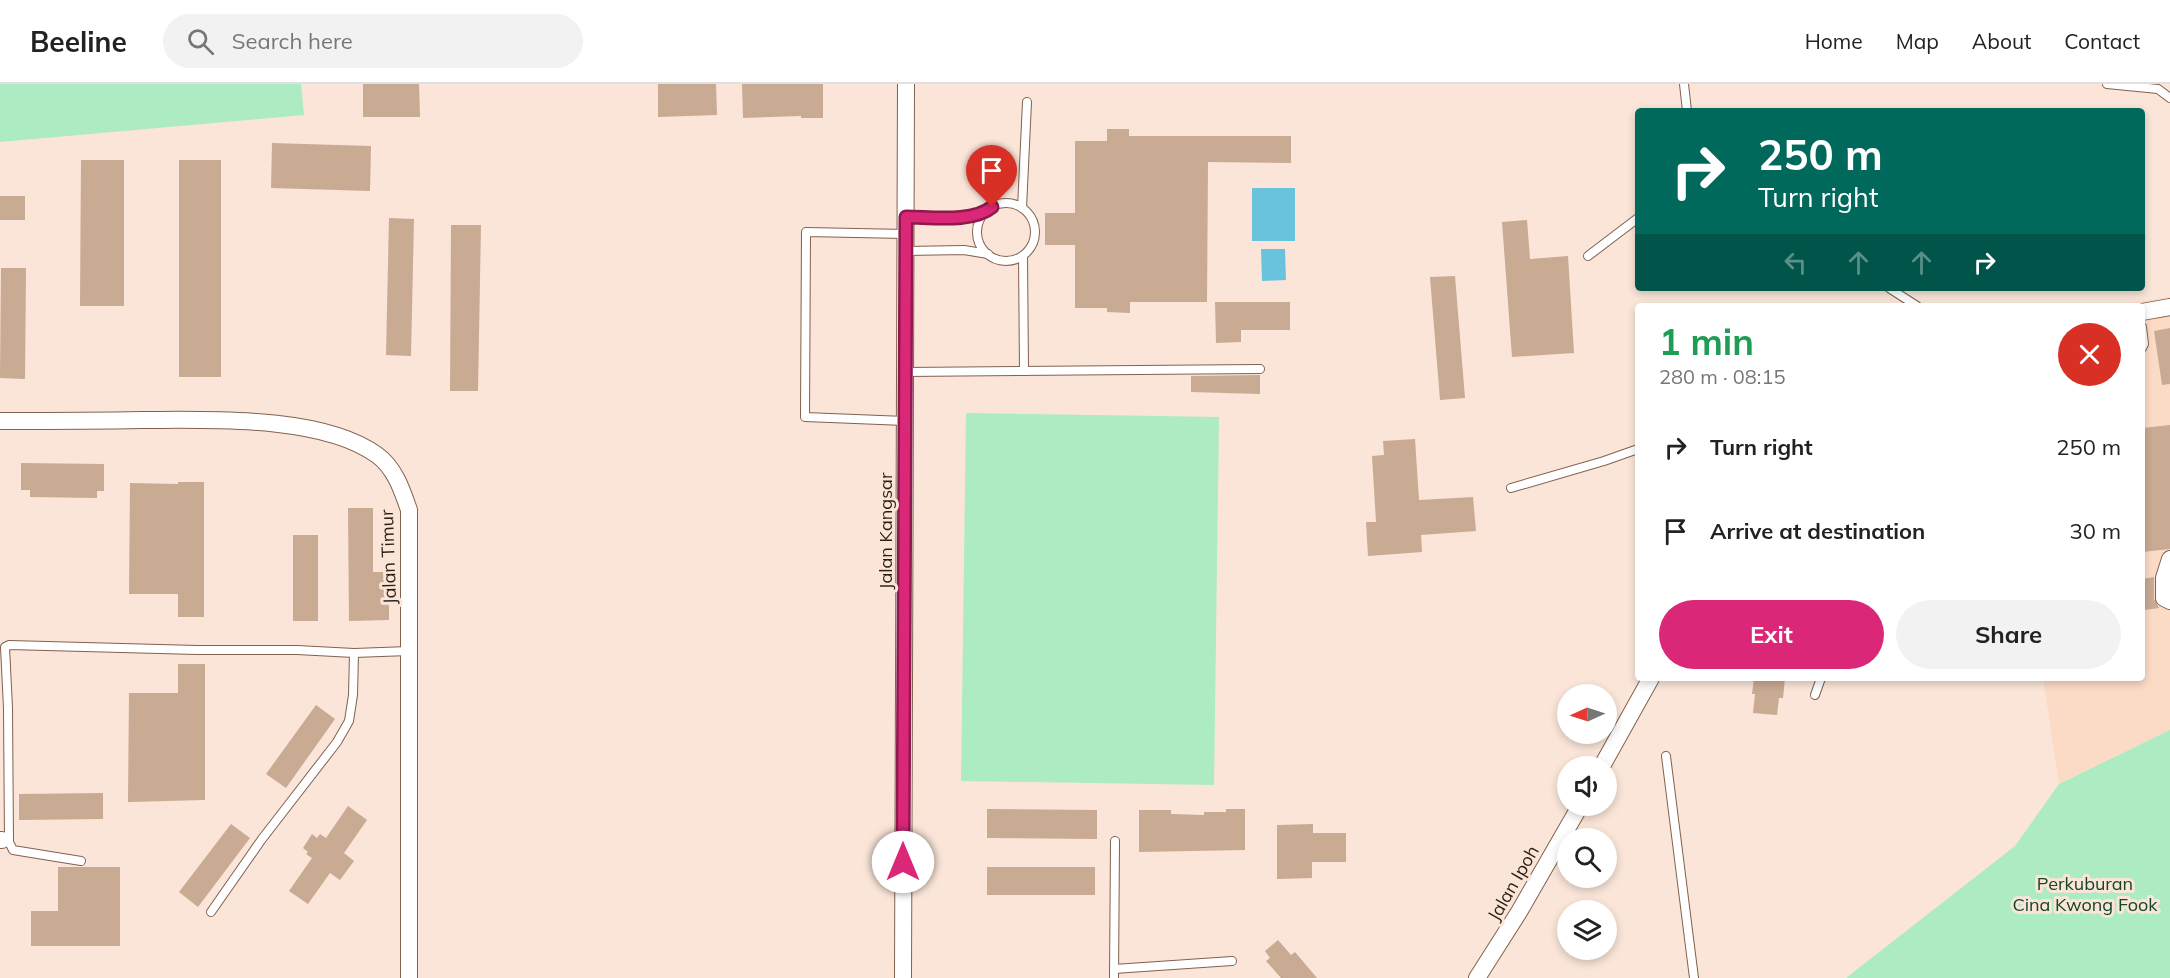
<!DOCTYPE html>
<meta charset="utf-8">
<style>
:root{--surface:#fff;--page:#f2f2f2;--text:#222;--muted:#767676;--line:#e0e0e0;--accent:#db2777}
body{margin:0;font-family:Mulish,sans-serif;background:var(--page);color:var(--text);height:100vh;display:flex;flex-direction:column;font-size:22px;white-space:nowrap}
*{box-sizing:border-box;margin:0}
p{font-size:20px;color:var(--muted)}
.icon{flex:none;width:33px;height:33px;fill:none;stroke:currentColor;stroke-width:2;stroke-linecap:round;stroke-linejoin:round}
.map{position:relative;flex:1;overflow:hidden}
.drawer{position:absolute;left:1635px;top:219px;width:510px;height:378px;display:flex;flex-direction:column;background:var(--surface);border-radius:6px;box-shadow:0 3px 9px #0003}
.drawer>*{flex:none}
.banner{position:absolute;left:1635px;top:24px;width:510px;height:183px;border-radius:6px;box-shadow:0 3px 9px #0003;background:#00695c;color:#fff;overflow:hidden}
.needle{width:39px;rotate:267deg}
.fabs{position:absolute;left:1557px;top:600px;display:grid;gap:12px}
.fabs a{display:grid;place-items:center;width:60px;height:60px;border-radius:50%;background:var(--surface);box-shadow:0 3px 9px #0003;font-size:30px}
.pin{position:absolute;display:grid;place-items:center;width:51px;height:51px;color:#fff;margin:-62px -26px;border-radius:50% 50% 50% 0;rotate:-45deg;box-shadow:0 0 6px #0007}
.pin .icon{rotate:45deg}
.me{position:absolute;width:66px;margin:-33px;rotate:0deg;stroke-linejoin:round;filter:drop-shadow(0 0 4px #0008)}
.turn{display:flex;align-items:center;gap:21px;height:126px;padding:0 24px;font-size:27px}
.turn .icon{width:78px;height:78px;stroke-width:2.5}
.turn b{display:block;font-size:42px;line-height:51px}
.lanes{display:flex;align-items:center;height:57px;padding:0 24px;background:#0003;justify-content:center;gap:30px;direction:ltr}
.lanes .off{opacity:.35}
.round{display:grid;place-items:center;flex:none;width:63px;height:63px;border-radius:32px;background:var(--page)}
.overview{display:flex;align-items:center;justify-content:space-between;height:102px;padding:0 24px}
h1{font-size:36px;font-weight:700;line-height:45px;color:#1e9e55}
.cta{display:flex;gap:12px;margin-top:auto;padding:12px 24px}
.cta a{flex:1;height:69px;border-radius:36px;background:var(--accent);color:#fff;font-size:24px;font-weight:700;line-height:69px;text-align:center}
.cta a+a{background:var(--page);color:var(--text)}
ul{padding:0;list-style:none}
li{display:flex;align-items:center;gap:18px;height:84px;padding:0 24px}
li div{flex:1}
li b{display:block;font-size:22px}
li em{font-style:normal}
header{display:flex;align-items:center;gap:36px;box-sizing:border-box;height:84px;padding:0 30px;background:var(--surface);border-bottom:2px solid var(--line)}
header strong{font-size:28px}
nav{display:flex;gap:33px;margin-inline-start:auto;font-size:21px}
.search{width:420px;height:54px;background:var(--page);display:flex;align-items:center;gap:15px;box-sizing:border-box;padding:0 21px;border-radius:33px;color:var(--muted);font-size:22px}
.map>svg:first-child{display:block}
.built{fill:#fcdbc6}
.green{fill:#adebc3}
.water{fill:#6ac3dc}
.building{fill:#c9aa93}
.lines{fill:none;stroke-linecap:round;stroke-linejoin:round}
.lane-casing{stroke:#80624f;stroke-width:10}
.street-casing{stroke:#80624f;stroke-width:18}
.lane{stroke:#fff;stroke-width:8}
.street{stroke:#fff;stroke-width:16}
.route-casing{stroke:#8e194d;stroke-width:15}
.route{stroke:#db2777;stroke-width:10}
.labels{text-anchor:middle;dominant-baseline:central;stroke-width:6;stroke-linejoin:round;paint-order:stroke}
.street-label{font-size:18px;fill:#2b1f17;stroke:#fae5d8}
.park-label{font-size:18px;fill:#11462a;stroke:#fae5d8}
</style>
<header>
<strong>Beeline</strong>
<div class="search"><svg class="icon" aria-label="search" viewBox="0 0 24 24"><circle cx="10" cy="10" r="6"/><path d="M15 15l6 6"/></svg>Search here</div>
<nav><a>Home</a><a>Map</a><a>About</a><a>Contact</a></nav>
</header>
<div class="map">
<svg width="2170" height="894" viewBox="0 0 2170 894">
<rect width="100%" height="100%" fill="#fae5d8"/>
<polygon class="built" points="2170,213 2170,646 2059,700 2043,594 2142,594 2142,222 2110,222"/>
<g class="green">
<polygon points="0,0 301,0 304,31 0,58"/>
<polygon points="966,329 1219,333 1214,701 961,697"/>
<polygon points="2170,646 2170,894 1846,894 2015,762 2059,700"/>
</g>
<g class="water">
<rect x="1252" y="104" width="43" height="53"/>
<polygon points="1261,165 1285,165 1286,196 1262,197"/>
</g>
<g class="building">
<polygon points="363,0 419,0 420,33 363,33"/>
<polygon points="658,0 716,0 717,31 658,33"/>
<polygon points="742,0 823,0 823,34 801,34 801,32 743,34"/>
<polygon points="1107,45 1129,45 1129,52 1291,52 1291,79 1208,78 1207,218 1130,218 1130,229 1107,228 1107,224 1075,224 1075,161 1045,161 1045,129 1075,129 1075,57 1107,57"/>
<polygon points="272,59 371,62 370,107 271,104"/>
<polygon points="81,76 124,76 124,222 80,222"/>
<rect x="179" y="76" width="42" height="217"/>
<rect x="0" y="112" width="25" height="24"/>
<polygon points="389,134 414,135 411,272 386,271"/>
<polygon points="1527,136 1530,175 1568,172 1574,269 1512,273 1502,138"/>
<polygon points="451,141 481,141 478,307 450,307"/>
<polygon points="1,184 26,184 25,295 0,294"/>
<polygon points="1455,192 1465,314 1440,316 1430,193"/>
<polygon points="1215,218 1290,218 1290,246 1241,246 1241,258 1216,259"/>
<polygon points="2170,244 2170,300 2162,301 2154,247"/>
<polygon points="1260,291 1260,310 1191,308 1191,292"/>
<polygon points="2170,341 2170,465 2142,468 2142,344"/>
<polygon points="1415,355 1419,416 1473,413 1476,447 1421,451 1422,468 1368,472 1366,438 1376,438 1372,372 1384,371 1383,357"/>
<polygon points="21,379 104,380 104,407 97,407 97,414 30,413 30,406 21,406"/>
<polygon points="178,398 204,398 204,533 178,533 178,510 129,510 130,399 178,400"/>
<polygon points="348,424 373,424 373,488 389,488 389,536 349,537"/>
<rect x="293" y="451" width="25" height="86"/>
<polygon points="2154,493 2154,515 2159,524 2145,526 2142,495"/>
<polygon points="178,580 205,580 205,716 128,718 129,609 178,609"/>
<polygon points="1754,594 1785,594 1783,614 1779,614 1777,631 1753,629 1755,610 1752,610"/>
<polygon points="316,621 335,635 286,704 266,690"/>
<polygon points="103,709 103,735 19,736 19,710"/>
<polygon points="348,722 367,736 344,769 354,777 340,796 330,789 308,820 289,807 312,774 306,770 308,768 303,764 312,750 317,754 320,750 326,754"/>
<polygon points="987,725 1097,726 1097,755 987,754"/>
<polygon points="1226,725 1245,725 1245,766 1139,768 1139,726 1171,726 1171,730 1204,731 1204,728 1226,728"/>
<polygon points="231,740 250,754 198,823 179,808"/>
<polygon points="1313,740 1313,749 1346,749 1346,778 1312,778 1312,794 1277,795 1277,741"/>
<polygon points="58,783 120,783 120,862 31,862 31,827 58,827"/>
<rect x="987" y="783" width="108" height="28"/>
<polygon points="1278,856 1291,871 1295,868 1317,894 1281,894 1266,877 1270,874 1265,867"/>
</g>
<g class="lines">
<g class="lane-casing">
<g id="lane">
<polyline points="1684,0 1687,27"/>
<polyline points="2107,0 2158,5 2170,14"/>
<circle cx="1006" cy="148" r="29"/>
<polyline points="1022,124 1027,18"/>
<polyline points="906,133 964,133 984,129"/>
<polyline points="906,167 964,166 988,170"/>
<polyline points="1023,172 1024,287"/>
<polyline points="1588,172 1638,134"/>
<polyline points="1889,204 1917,222"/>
<polyline points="2142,243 2144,260 2142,264"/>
<polyline points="905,288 1260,285"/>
<polyline points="905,337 805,333 806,148 906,150"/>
<polyline points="1511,404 1604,377 1638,365"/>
<polyline points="1815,611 1821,594"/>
<polyline points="1666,672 1694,894"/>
<polyline points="81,777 13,766 9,758 8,624 5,563 9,561 197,566 297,566 354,569 409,567"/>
<polyline points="211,828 262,755 337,658 349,637 353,611 354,569"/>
<polyline points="1114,885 1232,877"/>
<polyline points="1114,894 1115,757"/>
</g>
</g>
<g class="street-casing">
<g id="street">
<polyline points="2142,228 2170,223"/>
<path d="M 0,337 C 47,337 94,337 142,336 C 209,336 322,331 377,371 C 395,384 402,406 409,426 L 409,894"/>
<polyline points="2170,475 2164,494 2164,514 2170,517"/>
<polyline points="1602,682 1651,594"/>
<polyline points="0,756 2,756"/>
<polyline points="903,894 906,0"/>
<polyline points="1477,894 1519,828 1580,722"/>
</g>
</g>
<use href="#lane" class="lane"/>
<use href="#street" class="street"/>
</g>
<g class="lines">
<g class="route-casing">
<path id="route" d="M 903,778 L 906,133 C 931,133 973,139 992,123"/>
</g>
<use href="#route" class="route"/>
</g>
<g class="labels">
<g class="street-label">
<text transform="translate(885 447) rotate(-90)">Jalan Kangsar</text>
<text transform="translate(388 473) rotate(-92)">Jalan Timur</text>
<text transform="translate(1513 799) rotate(-60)">Jalan Ipoh</text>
</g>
<g class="park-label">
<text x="2085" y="799">Perkuburan<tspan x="2085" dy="21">Cina Kwong Fook</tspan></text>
</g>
</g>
</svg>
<div class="fabs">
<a><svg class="needle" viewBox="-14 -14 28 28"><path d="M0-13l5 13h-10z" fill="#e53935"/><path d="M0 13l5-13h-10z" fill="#767676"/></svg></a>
<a><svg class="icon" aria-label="sound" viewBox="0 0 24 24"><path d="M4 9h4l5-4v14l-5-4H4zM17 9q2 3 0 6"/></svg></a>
<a><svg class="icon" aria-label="search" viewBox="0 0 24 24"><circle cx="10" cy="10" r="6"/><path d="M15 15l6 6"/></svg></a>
<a><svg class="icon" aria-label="layers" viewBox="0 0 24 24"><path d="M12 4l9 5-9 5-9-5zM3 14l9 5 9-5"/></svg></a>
</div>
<div class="pin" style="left:992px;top:123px;background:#d93025"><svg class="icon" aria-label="arrive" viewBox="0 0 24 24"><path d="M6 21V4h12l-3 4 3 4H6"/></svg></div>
<svg class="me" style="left:903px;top:778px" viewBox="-20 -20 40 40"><circle r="19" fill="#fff"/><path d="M0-13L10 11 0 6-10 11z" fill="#db2777"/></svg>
<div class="banner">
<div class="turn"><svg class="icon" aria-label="right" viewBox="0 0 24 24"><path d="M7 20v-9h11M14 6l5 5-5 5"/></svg><div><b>250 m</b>Turn right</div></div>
<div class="lanes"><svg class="icon off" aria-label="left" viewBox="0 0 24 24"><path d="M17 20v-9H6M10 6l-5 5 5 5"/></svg><svg class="icon off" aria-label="ahead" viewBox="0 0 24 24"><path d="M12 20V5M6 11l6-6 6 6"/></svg><svg class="icon off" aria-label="ahead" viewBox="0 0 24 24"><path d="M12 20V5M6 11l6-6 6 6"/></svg><svg class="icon" aria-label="right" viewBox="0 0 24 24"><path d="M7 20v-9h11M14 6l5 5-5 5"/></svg></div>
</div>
<section class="drawer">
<div class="overview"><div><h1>1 min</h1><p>280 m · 08:15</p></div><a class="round" style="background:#d93025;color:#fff"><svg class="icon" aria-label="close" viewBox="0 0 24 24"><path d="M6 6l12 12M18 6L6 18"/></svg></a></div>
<ul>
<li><svg class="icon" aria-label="right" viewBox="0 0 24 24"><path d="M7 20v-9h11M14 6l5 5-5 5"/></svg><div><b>Turn right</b></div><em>250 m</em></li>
<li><svg class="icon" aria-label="arrive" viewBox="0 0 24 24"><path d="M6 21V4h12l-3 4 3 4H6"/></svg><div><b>Arrive at destination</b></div><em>30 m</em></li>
</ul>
<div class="cta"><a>Exit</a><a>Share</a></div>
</section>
</div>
